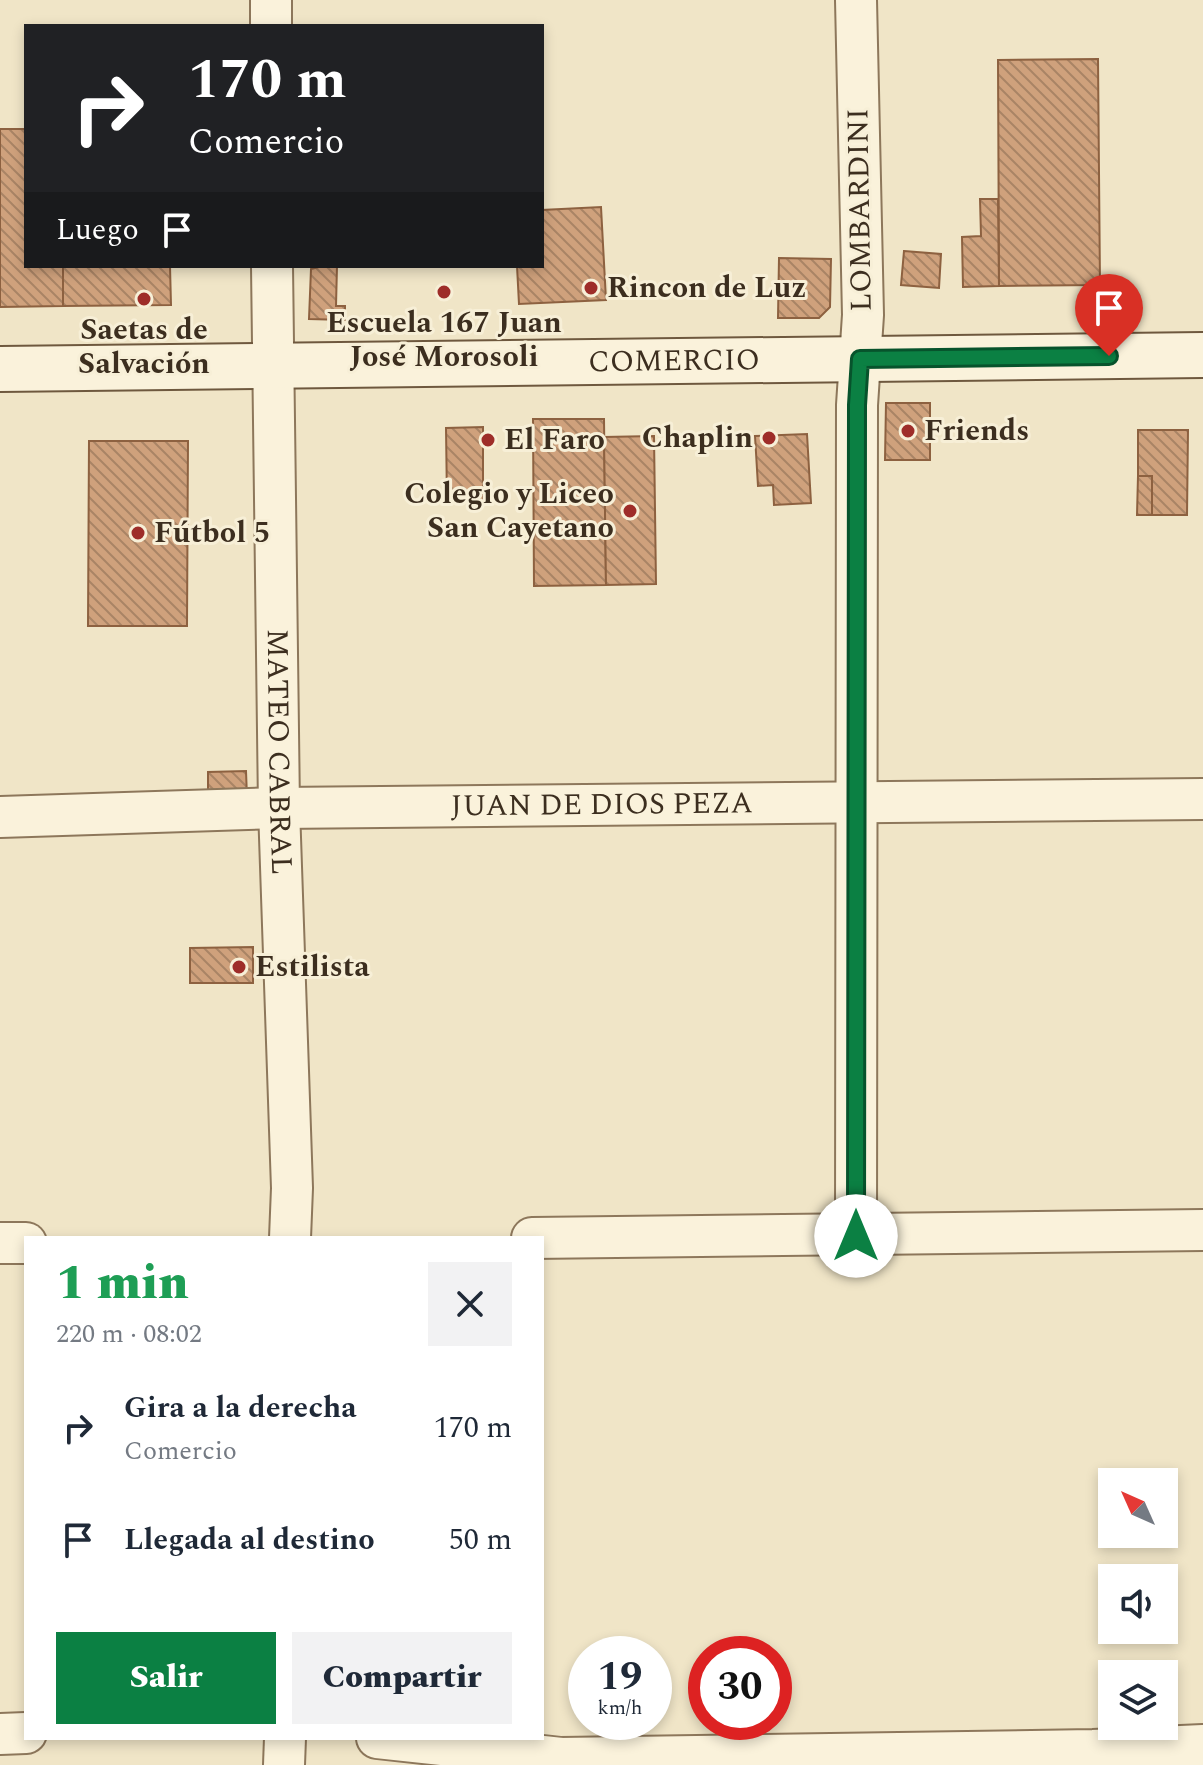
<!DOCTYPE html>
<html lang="es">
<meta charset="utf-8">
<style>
:root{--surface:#fff;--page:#f2f2f3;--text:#1f2937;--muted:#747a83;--accent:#0b8043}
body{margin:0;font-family:Spectral,serif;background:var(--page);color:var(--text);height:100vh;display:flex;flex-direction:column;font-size:30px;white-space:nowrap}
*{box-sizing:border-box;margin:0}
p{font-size:26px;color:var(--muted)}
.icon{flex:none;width:44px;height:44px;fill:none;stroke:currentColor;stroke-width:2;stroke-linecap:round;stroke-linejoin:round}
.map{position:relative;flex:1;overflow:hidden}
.details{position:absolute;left:24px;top:1236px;width:520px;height:504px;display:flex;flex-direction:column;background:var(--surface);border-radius:0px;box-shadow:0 4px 12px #0003}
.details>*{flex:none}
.banner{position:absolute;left:24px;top:24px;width:520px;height:244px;border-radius:0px;box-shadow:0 4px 12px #0003;background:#202124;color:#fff;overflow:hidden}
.needle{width:52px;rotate:315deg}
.controls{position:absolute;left:1098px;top:1468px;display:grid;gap:16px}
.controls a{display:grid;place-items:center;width:80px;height:80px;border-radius:0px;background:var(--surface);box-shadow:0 4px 12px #0003;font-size:40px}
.speed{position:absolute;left:568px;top:1636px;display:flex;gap:16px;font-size:40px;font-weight:700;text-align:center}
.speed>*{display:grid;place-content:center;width:104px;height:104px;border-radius:50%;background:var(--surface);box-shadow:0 4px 12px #0003;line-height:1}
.speed small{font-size:20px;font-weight:400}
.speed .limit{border:12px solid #d22;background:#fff;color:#111}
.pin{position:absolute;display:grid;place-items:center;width:68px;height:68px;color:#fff;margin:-82px -34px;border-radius:50% 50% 50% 0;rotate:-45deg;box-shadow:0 0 8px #0007}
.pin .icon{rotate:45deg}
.me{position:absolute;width:88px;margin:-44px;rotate:0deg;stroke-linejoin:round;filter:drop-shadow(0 0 6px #0008)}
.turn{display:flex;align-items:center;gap:28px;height:168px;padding:0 32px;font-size:36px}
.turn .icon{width:104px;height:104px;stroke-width:2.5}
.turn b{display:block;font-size:56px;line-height:68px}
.then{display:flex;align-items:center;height:76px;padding:0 32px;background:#0003;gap:16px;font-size:30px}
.round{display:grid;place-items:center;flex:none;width:84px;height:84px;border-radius:0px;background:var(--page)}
.headline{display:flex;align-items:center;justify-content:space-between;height:136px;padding:0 32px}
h1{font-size:48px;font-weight:800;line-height:60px;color:#1e9e55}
.action{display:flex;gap:16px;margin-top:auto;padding:16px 32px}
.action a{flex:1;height:92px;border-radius:0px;background:var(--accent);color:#fff;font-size:32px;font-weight:800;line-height:92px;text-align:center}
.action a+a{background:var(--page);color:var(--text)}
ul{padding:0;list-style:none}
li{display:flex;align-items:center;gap:24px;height:112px;padding:0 32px}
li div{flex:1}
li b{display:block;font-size:30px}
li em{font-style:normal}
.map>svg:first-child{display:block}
.building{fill:url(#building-back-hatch);stroke:#8d6140;stroke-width:2}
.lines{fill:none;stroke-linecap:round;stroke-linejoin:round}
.street-casing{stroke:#8d775b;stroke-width:44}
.secondary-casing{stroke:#6e583e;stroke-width:48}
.street{stroke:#faf2db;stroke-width:40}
.secondary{stroke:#faf2db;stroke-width:44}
.route-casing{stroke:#07532c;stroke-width:20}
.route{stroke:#0b8043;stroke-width:14}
.poi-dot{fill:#9e2d29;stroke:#f7efd7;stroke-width:3}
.labels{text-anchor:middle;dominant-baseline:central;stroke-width:6;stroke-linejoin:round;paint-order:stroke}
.street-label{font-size:30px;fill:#3c2e1f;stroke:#f7efd7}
.poi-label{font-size:30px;font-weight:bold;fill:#3c2e1f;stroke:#f7efd7;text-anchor:start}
</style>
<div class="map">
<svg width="1203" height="1765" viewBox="0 0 1203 1765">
<defs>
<pattern id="building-back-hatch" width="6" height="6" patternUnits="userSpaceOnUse" patternTransform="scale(2)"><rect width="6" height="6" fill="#cfa17c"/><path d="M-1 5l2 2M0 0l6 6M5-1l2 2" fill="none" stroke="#a98465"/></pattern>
</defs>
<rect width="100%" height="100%" fill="#f0e5c7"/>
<g class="building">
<polygon points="1098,59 1100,285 999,286 998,60"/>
<polygon points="0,129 26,129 26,266 63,266 63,306 0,307"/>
<polygon points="980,199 998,199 999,286 963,287 962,237 981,236"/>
<polygon points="601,207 606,300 519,304 517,266 542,266 542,210"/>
<polygon points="904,251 941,254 939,288 901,285"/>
<polygon points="779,258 831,259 830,307 819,318 778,318"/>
<polygon points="63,266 170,266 171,305 63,306"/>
<polygon points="323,266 337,266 336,306 345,306 345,320 309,319 311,269"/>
<polygon points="886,403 930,403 930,460 885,460"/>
<polygon points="533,419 604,419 606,585 534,586"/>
<polygon points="483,427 483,502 447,502 446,428"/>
<polygon points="1138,430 1188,430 1187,515 1152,515 1152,476 1138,476"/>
<polygon points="807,434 811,503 774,505 773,485 758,486 755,436"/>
<polygon points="654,436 656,584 606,585 604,437"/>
<polygon points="89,441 188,441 187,626 88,626"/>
<polygon points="1138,476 1152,476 1152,515 1137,515"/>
<polygon points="246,771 247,797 208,797 208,772"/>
<polygon points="253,947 253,983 190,983 190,948"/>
</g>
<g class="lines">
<g class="street-casing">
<g id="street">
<polyline points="271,0 271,26"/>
<path id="s1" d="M 272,266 L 279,808 L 292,1188 L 290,1238"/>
<path id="s2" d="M 0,817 L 279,808 L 1203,799"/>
<polyline points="856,1236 857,405 863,315 856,0"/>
<polyline points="532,1238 1203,1230"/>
<polyline points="0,1243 26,1243"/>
<polyline points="0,1734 26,1733"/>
<polyline points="377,1738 561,1758 1093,1750 1203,1745"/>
<polyline points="284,1765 285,1738"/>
</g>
</g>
<g class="secondary-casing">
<g id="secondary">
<path id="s3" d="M 0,369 L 1203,355"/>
</g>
</g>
<use href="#street" class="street"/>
<use href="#secondary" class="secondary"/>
</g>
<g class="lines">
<g class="route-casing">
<polyline id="route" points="856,1236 857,405 860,359 1109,356"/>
</g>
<use href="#route" class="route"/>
</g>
<g class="poi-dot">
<circle cx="591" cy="288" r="8"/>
<circle cx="444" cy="292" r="8"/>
<circle cx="144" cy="299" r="8"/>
<circle cx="908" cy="431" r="8"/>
<circle cx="769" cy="438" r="8"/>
<circle cx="488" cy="440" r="8"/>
<circle cx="630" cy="511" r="8"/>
<circle cx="138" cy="533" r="8"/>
<circle cx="239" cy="967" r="8"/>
</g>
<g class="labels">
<g class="street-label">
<text transform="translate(860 210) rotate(-91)">LOMBARDINI</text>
<text stroke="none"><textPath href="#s3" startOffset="674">COMERCIO</textPath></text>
<text stroke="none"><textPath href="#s1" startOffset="486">MATEO CABRAL</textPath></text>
<text stroke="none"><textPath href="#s2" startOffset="602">JUAN DE DIOS PEZA</textPath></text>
</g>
<g class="poi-label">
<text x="607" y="288">Rincon de Luz</text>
<text x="444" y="323" text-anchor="middle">Escuela 167 Juan<tspan x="444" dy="34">José Morosoli</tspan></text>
<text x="144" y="330" text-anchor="middle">Saetas de<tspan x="144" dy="34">Salvación</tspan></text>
<text x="924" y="431">Friends</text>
<text x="753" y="438" text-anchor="end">Chaplin</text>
<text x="504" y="440">El Faro</text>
<text x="614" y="494" text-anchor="end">Colegio y Liceo<tspan x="614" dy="34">San Cayetano</tspan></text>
<text x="154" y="533">Fútbol 5</text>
<text x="255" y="967">Estilista</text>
</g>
</g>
</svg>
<div class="controls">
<a><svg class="needle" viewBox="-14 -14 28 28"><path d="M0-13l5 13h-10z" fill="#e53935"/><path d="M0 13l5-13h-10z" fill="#747a83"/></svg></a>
<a><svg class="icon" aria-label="sound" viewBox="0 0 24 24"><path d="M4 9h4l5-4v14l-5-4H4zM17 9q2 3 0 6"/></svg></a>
<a><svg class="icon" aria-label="layers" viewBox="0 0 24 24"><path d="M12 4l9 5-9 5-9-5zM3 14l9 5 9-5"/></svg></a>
</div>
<div class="speed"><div>19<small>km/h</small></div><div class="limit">30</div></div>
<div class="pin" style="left:1109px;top:356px;background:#d93025"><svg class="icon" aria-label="arrive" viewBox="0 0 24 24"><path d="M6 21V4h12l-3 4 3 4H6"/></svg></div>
<svg class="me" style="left:856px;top:1236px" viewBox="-20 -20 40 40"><circle r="19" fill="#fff"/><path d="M0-13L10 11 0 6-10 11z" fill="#0b8043"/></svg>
<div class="banner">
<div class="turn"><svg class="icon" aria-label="right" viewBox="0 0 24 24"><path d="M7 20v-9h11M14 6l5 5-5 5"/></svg><div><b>170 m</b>Comercio</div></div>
<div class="then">Luego<svg class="icon" aria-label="arrive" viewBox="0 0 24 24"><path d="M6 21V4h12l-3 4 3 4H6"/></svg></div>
</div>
<section class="details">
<div class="headline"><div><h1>1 min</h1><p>220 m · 08:02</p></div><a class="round"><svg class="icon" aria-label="close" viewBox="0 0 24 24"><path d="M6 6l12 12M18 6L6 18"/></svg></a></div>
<ul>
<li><svg class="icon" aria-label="right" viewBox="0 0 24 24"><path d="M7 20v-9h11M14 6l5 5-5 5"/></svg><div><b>Gira a la derecha</b><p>Comercio</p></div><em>170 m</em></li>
<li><svg class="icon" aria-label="arrive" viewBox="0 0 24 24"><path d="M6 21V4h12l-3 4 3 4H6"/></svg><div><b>Llegada al destino</b></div><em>50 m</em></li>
</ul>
<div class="action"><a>Salir</a><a>Compartir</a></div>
</section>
</div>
